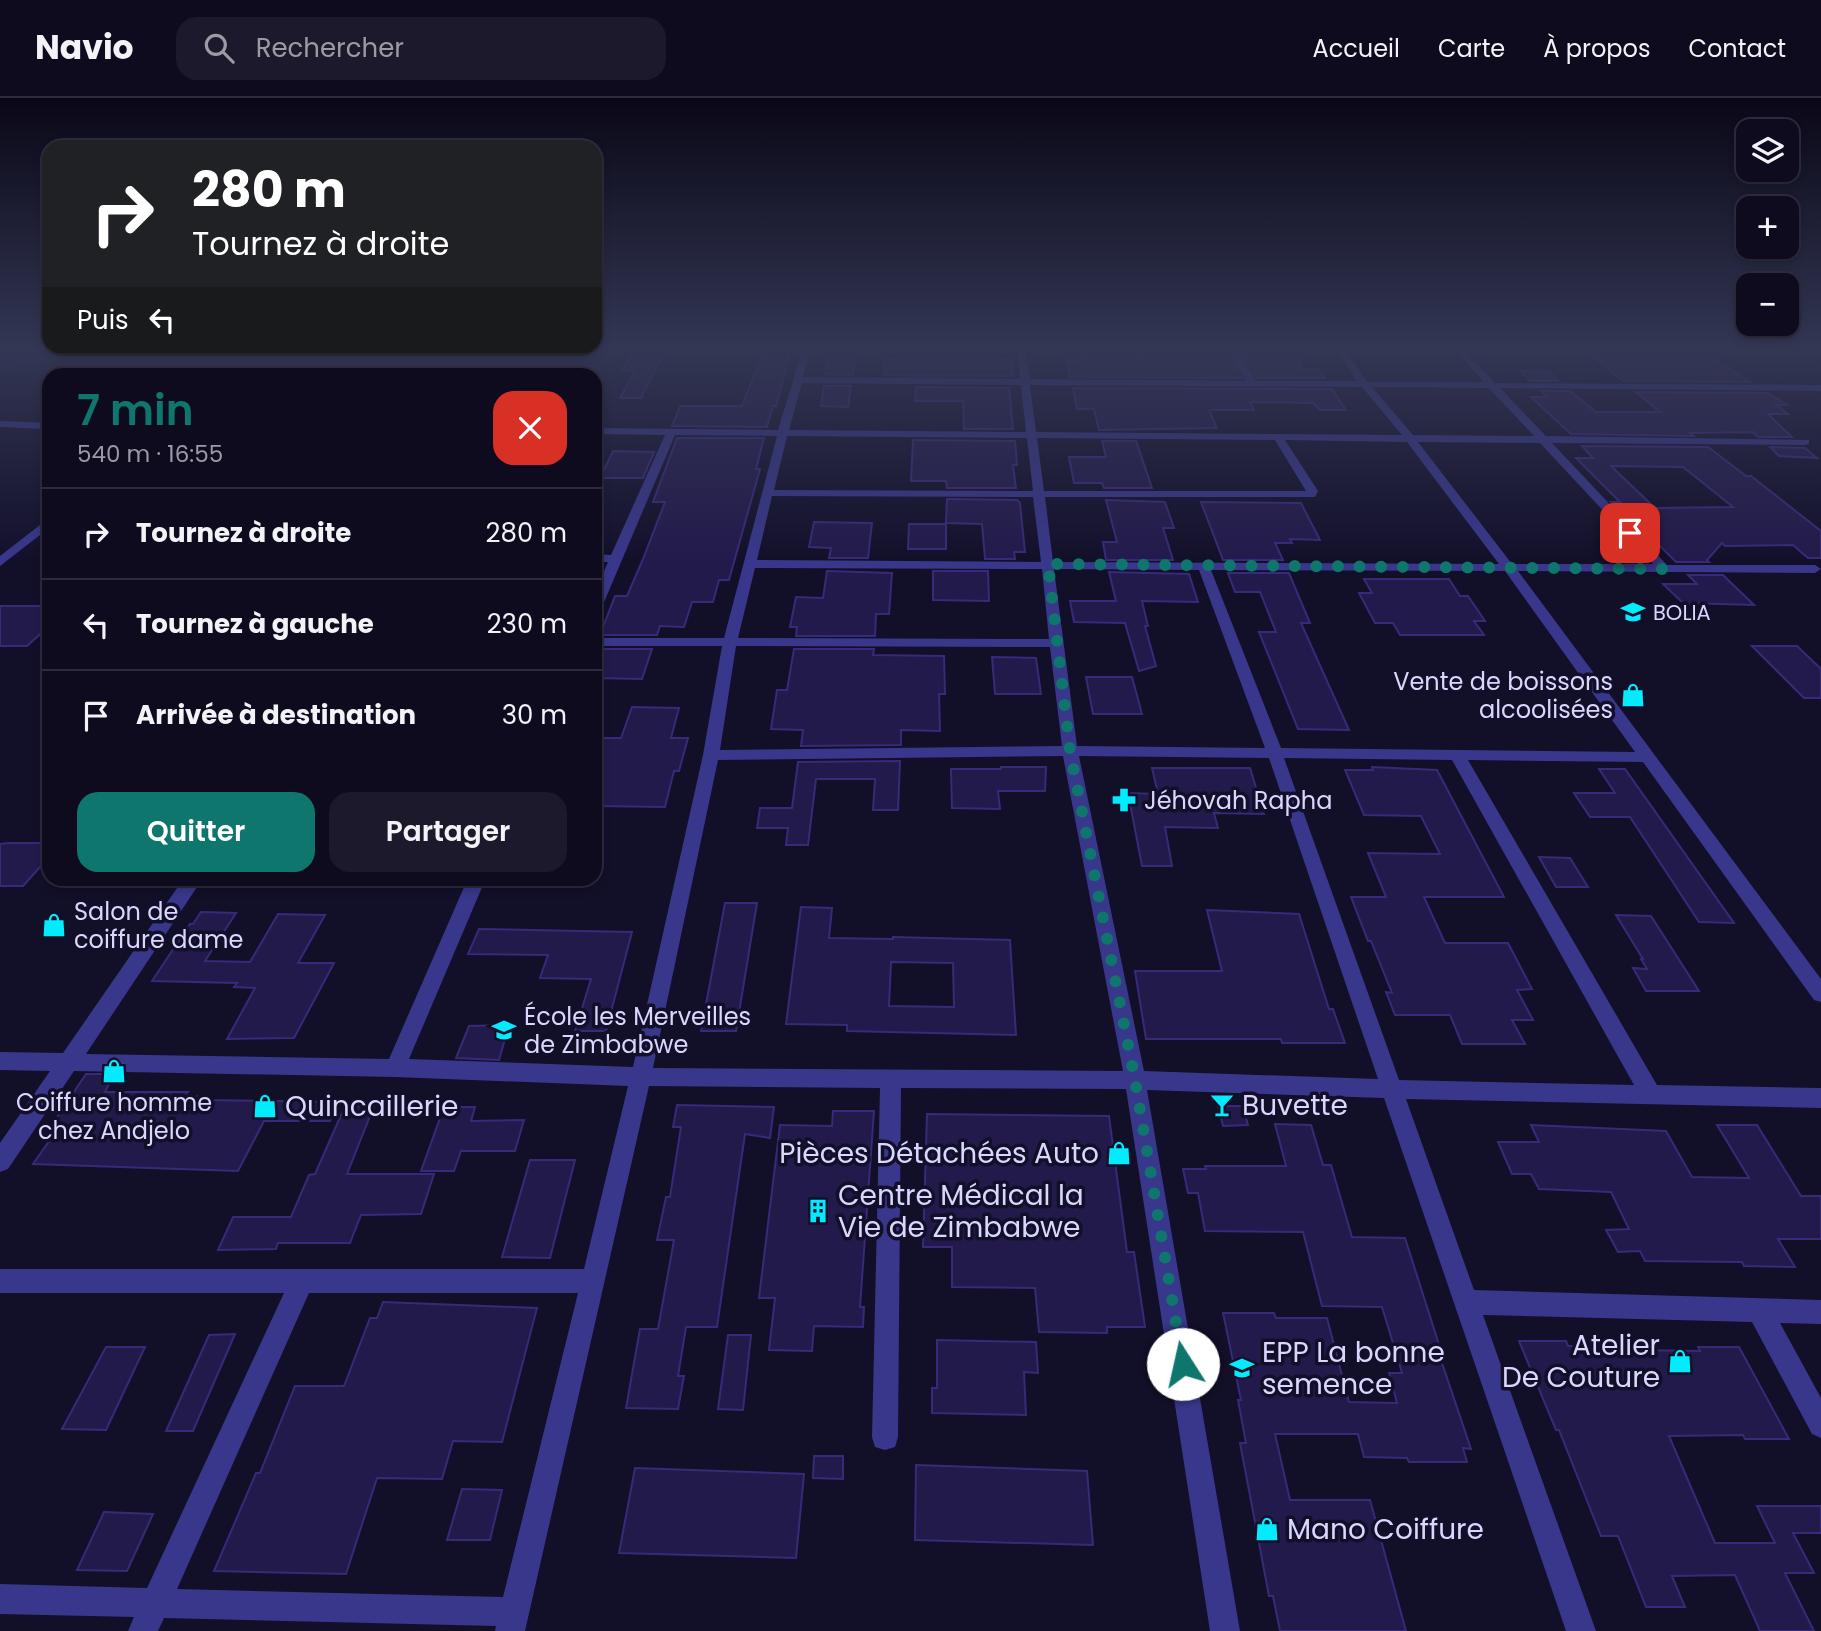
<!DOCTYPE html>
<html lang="fr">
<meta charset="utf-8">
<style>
:root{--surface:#0e0b1f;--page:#1c192c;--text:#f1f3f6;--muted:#9b9ba4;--line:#2e2b3d;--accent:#0f766e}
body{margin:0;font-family:Poppins,sans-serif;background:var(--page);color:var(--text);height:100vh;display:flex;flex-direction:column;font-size:26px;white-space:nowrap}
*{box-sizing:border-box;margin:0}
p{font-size:23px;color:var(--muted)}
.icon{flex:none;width:38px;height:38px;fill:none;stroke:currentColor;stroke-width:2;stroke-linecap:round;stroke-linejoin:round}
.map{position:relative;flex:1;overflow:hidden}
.panel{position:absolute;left:42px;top:270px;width:560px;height:518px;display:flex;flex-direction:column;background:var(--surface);border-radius:21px;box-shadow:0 4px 10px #0003,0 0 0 2px var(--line)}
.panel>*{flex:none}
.banner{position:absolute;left:42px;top:42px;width:560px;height:214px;border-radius:21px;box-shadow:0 4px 10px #0003,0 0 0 2px var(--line);background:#202124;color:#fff;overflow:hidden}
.tools{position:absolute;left:1736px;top:21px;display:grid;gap:14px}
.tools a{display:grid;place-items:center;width:63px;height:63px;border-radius:14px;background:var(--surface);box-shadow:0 4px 10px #0003,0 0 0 2px var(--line);font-size:35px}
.pin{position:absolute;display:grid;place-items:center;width:60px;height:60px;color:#fff;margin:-30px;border-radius:14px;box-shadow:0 4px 10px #0006}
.me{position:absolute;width:77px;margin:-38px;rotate:350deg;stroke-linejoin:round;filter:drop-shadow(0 0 5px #0008)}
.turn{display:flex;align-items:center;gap:24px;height:147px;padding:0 35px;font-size:32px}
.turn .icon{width:91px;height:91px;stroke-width:2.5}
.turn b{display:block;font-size:49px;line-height:60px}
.then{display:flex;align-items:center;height:66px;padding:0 35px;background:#0003;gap:14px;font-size:26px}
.round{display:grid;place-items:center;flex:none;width:74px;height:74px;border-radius:21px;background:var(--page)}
.overview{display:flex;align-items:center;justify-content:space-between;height:119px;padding:0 35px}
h1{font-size:42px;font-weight:600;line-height:52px;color:var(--accent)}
.primary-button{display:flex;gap:14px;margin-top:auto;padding:14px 35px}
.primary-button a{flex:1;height:80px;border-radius:21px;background:var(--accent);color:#fff;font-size:28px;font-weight:600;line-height:80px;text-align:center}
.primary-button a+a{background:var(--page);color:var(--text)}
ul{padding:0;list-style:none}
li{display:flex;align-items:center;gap:21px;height:91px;padding:0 35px;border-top:2px solid var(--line)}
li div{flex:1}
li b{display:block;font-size:26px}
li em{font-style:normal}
header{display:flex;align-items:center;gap:42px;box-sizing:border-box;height:98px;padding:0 35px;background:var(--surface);border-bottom:2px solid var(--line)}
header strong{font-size:33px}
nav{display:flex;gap:38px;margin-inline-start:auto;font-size:24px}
.search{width:490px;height:63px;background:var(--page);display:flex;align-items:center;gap:18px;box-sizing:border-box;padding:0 24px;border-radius:21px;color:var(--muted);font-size:26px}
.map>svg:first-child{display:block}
.water{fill:#072149}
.building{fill:#221a4b;stroke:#382a78;stroke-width:2;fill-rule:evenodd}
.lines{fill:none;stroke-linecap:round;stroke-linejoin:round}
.minor{fill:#38378b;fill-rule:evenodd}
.route{stroke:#0f766e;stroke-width:12;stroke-dasharray:0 21.6}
.labels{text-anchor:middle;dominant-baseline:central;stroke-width:7;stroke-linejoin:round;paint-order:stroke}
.far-poi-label{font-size:21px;fill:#dad7ff;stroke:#120f29;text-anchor:start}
.poi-label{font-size:24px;fill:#dad7ff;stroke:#120f29;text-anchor:start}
.near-poi-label{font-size:28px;fill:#dad7ff;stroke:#120f29;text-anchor:start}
</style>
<header>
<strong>Navio</strong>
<div class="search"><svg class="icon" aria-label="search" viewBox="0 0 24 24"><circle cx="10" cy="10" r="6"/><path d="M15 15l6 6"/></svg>Rechercher</div>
<nav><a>Accueil</a><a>Carte</a><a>À propos</a><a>Contact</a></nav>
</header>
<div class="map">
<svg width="1821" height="1533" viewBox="0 0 1821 1533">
<rect width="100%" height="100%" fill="#120f29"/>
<polygon class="water" points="0,250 128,250 0,272"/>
<g class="building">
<polygon points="647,250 666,251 641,300 620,300 635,273 622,273 633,255 644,255"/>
<polygon points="830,250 858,250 853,277 825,276"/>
<polygon points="916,250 999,253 1000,261 1013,261 1012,278 884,277 885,261 901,261 902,253 916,253"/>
<polygon points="1150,250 1226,250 1242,280 1070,279 1067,262 1082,262 1080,257 1138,257 1137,255 1152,255"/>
<polygon points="764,251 791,251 776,308 773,308 767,329 672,328 680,308 742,308"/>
<polygon points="1239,251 1290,251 1303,271 1319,271 1325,280 1257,280"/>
<polygon points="1584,251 1673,252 1681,258 1711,258 1750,284 1623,283"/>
<polygon points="1521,273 1549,274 1559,283 1530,283"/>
<polygon points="824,288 851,288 848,309 821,308"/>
<polygon points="916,289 1009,290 1013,331 964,331 963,303 915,303"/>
<polygon points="1073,290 1332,291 1346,312 1320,312 1313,305 1250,304 1254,312 1209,312 1217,330 1099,332 1094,311 1077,311"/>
<polygon points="1541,293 1570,293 1596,314 1660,314 1636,294 1768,295 1787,307 1776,307 1788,316 1768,316 1792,339 1758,339 1753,334 1690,335 1694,338 1571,336 1531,299 1547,299"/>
<polygon points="677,340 764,340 756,371 760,371 729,482 719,482 713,504 692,504 684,529 660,528 657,537 600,537 615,498 627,498 643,461 665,404 653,404"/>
<polygon points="913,342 1015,343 1017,367 1013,367 1016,390 947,390 946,383 911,383"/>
<polygon points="1102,343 1136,343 1152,390 1104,390 1102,385 1074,385 1069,359 1106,359"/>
<path d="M 1582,348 L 1708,349 L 1746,378 L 1751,378 L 1821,433 L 1821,460 L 1808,460 L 1793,447 L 1725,448 L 1722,445 L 1707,462 L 1709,464 L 1676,464 L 1643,431 L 1640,431 L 1611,404 L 1620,404 L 1576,360 L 1593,360 ZM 1611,368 L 1683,369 L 1733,409 L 1655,410 Z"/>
<polygon points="1770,349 1805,350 1817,360 1779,358"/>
<polygon points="613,353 654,354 643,380 600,380"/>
<polygon points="947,401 1017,402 1020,405 1025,454 1014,454 1015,461 985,461 982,426 946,425"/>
<polygon points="1106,402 1165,404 1174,430 1163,430 1173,462 1106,462 1103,444 1117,444"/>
<polygon points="1201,404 1301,405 1320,442 1290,441 1292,445 1275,445 1283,462 1223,462"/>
<polygon points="814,424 872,425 868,460 829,460 831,450 809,449"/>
<polygon points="909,426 946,426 946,451 908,451"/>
<polygon points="827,473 892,475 889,516 876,516 875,538 796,538 797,529 790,529 796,499 823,500"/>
<polygon points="933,473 988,473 989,503 933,502"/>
<polygon points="1109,474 1189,476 1198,504 1142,503 1148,528 1145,528 1156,568 1139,573 1125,525 1074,524 1070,503 1116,503"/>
<polygon points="1228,475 1289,475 1310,525 1301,525 1349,632 1298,631 1259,534 1276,534 1260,494 1235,494"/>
<polygon points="1688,477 1723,477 1754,507 1683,505 1663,486 1697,486"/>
<polygon points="1364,481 1449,481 1460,498 1468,498 1485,523 1474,523 1484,537 1400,537 1393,525 1375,525 1359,495 1372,495"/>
<polygon points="0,508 49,508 49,528 27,548 0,548"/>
<polygon points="1752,548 1797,548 1821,571 1821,600 1804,600"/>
<polygon points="595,551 652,551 642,581 595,580"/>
<polygon points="794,551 874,551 873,557 944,558 945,596 939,596 940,633 901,632 901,647 801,648 803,632 771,631 777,592 787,592"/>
<polygon points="992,559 1036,560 1041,596 995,596"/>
<polygon points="1086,579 1132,579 1142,616 1093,616"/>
<polygon points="632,609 679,610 671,640 688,640 679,673 674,673 665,709 595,708 595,640 621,640"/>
<polygon points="900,663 898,712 873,712 875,681 816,681 808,747 786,747 788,730 757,730 760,710 792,710 798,664"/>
<polygon points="1001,669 1046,669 1045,693 998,693 1000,711 952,710 951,671 1001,671"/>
<polygon points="1372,669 1437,672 1504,799 1424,799 1445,845 1508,845 1532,891 1517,892 1533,922 1512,922 1525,946 1462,946 1450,917 1395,917 1386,894 1392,895 1371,843 1368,843 1351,799 1386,799 1368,755 1440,756 1421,718 1364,717 1345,672 1373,672"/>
<polygon points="1152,670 1250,670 1264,716 1214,715 1218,730 1165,729 1172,768 1142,768 1128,695 1158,696"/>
<polygon points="1599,671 1625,671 1734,825 1699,824 1630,719 1590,719 1574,695 1615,695"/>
<polygon points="8,745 49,745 49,759 23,788 0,788 0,746"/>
<polygon points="1539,759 1570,760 1588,789 1556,789"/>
<polygon points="725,805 757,805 736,933 701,933"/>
<path d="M 801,809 L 832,810 L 829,840 L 893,841 L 893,839 L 1010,842 L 1016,937 L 847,933 L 847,927 L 786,926 ZM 891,864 L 953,865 L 954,909 L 889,908 Z"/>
<polygon points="1207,812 1299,816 1329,911 1333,911 1345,945 1282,945 1281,941 1146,941 1135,873 1222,873"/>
<polygon points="201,814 236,815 205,863 250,864 278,816 325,817 298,865 334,865 294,940 227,941 255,890 234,889 237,885 152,883 190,826 193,826"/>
<polygon points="1616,817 1651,818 1699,893 1646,893 1633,870 1647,871 1641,861 1643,861"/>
<polygon points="479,831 632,834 606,933 575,933 591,881 540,880 548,857 468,856"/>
<polygon points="509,927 499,962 456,960 469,928"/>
<polygon points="86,976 114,976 105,994 188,994 185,998 208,999 206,1002 339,1004 330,1023 264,1023 238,1073 33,1066 59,1029 51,1028"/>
<polygon points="677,1007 774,1009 770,1040 745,1036 717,1229 686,1229 678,1278 684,1278 678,1311 626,1310 640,1231 658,1231 674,1142 657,1142 666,1099 670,1099 681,1029 673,1029"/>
<polygon points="345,1008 374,1008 347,1076 434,1076 421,1116 361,1117 350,1145 278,1145 276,1151 218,1152 233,1119 291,1119 309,1077 315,1076"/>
<polygon points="1218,1008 1243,1008 1248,1027 1223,1028"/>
<polygon points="444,1009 475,1009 471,1023 524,1022 515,1053 461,1053 454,1073 421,1073"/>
<polygon points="833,1013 874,1013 860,1209 864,1209 863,1229 814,1228 812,1253 769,1252 775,1200 759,1200 780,1027 832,1028"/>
<polygon points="927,1016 1109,1018 1127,1154 1134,1154 1145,1229 1107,1229 1107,1235 1039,1234 1035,1190 952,1189 952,1149 923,1149"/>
<polygon points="1275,1026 1311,1027 1323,1067 1331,1067 1352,1139 1405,1140 1442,1256 1439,1256 1471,1351 1463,1350 1467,1364 1409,1364 1407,1360 1364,1359 1358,1336 1275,1336 1290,1402 1370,1402 1406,1533 1280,1533 1273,1498 1269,1498 1240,1345 1246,1345 1238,1302 1241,1302 1223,1215 1274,1215 1276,1220 1327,1220 1349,1304 1397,1305 1389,1275 1402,1275 1382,1209 1322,1208 1303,1134 1205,1133 1198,1095 1188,1095 1183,1071 1206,1071 1205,1068 1286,1068"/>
<polygon points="1531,1027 1666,1033 1692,1079 1749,1080 1717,1027 1757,1027 1801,1098 1821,1098 1821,1141 1778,1141 1795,1169 1744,1168 1742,1164 1645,1163 1640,1153 1618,1154 1606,1132 1629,1131 1611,1094 1539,1091 1531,1076 1512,1076 1498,1044 1539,1044"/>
<polygon points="530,1062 575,1062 550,1160 502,1159"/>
<polygon points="383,1204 537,1210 502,1344 453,1343 442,1381 377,1380 346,1476 214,1473 256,1375 260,1375 295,1288 344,1288 370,1220 377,1220"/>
<polygon points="235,1236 193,1333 166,1333 209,1237"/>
<polygon points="728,1237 751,1237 743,1312 718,1311"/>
<polygon points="937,1242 1036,1244 1038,1275 1024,1274 1026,1317 932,1315 932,1290 937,1290"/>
<polygon points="1519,1243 1566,1243 1568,1248 1629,1248 1631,1252 1700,1253 1698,1249 1739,1249 1789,1341 1745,1341 1743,1337 1669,1338 1715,1445 1775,1445 1757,1408 1821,1408 1821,1435 1793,1435 1814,1475 1785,1475 1814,1533 1760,1533 1735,1477 1672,1478 1685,1509 1646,1509 1618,1438 1601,1438 1559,1332 1556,1332"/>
<polygon points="106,1249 145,1249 106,1332 62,1331"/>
<polygon points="814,1358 843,1358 843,1381 813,1380"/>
<polygon points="916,1367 1087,1373 1093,1447 915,1442"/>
<polygon points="635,1370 804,1376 796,1460 619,1455"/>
<polygon points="462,1391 502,1392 490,1442 447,1442"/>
<polygon points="104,1414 153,1416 127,1473 77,1472"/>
</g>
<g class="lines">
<g class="minor">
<path d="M 803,250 L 811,250 L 803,279 L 1020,281 L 1017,250 L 1025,250 L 1030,281 L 1246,283 L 1228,250 L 1236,250 L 1256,283 L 1357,283 L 1336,250 L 1344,250 L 1367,284 L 1484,284 L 1453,250 L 1462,250 L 1495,285 L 1821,287 L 1821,293 L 1500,290 L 1546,338 L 1809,342 L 1809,346 L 1805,347 L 1552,345 L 1667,467 L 1815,467 L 1821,471 L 1815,475 L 1518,473 L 1821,881 L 1821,904 L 1814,902 L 1643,664 L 1468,662 L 1657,987 L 1821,990 L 1821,1010 L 1406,1001 L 1474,1192 L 1821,1202 L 1821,1226 L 1780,1225 L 1821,1300 L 1821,1340 L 1812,1336 L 1752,1224 L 1483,1217 L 1596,1533 L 1566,1533 L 1384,1000 L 1147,992 L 1240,1533 L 1210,1533 L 1126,991 L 901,990 L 898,1339 L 895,1349 L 885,1352 L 875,1349 L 872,1339 L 880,990 L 649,988 L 525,1533 L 495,1533 L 496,1528 L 164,1520 L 158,1533 L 128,1533 L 134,1519 L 0,1516 L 0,1486 L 147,1490 L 284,1195 L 0,1195 L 0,1171 L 584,1171 L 628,988 L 395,979 L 74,973 L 8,1071 L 0,1074 L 0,1045 L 50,973 L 0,972 L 0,954 L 63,955 L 184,780 L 203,780 L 86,956 L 389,961 L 468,780 L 486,780 L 409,961 L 633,969 L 703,657 L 722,548 L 595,548 L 595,540 L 724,540 L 777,338 L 675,337 L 602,509 L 595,513 L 595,494 L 608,464 L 595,464 L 595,456 L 611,457 L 665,337 L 595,336 L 595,330 L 778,332 ZM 802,285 L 1021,287 L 1026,334 L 789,332 ZM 1030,287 L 1362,289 L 1402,337 L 1036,334 ZM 1372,289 L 1489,290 L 1534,338 L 1413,337 ZM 787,338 L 1027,340 L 1033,393 L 774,392 ZM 1037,340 L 1275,342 L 1306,393 L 1044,393 ZM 1285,342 L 1407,344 L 1499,466 L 1053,464 L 1045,399 L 1315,399 L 1318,393 ZM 1418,344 L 1540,345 L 1653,466 L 1512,466 ZM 772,398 L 1033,399 L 1041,464 L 757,462 ZM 755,470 L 1042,471 L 1049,541 L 738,540 ZM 1054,471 L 1199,472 L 1265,650 L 1077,648 ZM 1211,472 L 1505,473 L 1635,654 L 1281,650 ZM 736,548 L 1050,549 L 1062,648 L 720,652 ZM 1063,658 L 1123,973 L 653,970 L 718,662 ZM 1079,658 L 1269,660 L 1378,981 L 1144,973 ZM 1284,660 L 1452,662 L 1634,987 L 1399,982 ZM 309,1195 L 578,1195 L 503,1499 L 177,1491 Z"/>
<polygon points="229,272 245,276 225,276"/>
<polygon points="0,323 49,325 49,331 0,329"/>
<polygon points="49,420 49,430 0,468 0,458"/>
</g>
</g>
<linearGradient id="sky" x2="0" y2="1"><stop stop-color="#0a0817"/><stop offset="0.54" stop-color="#333754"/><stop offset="1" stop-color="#333754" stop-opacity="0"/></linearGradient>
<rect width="1821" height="464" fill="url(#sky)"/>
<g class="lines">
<polyline class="route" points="1183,1266 1135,982 1070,653 1048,466 1664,471 1630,435"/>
</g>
<defs>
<g id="school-bare" transform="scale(1.89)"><path d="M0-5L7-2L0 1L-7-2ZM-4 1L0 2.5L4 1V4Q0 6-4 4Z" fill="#03ecff" stroke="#120f29" stroke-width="2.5" paint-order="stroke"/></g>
<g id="shop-bare" transform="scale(1.89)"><path d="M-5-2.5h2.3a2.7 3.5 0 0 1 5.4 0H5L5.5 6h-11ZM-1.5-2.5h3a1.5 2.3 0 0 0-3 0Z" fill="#03ecff" stroke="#120f29" stroke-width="2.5" paint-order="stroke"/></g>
<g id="pharmacy-bare" transform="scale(1.89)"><path d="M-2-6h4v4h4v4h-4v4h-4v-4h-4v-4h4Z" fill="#03ecff" stroke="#120f29" stroke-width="2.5" paint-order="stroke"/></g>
<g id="bar-bare" transform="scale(1.89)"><path d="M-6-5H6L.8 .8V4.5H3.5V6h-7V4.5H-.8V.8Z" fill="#03ecff" stroke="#120f29" stroke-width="2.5" paint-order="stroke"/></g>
<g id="building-bare" transform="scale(1.89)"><path d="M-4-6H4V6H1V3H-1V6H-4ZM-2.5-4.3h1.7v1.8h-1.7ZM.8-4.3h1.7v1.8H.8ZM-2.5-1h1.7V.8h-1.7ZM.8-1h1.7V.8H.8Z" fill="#03ecff" stroke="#120f29" stroke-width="2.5" paint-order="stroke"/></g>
</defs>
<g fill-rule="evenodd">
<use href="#school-bare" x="1633" y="514"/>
<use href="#shop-bare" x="1633" y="597"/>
<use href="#pharmacy-bare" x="1124" y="702"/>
<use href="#shop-bare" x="54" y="827"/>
<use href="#school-bare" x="504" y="932"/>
<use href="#shop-bare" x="114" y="973"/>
<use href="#bar-bare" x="1222" y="1007"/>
<use href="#shop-bare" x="265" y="1008"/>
<use href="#shop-bare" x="1119" y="1055"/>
<use href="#building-bare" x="818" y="1113"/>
<use href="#shop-bare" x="1680" y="1263"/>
<use href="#school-bare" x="1242" y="1270"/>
<use href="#shop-bare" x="1267" y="1431"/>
</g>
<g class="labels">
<g class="far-poi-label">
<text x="1653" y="514">BOLIA</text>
</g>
<g class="poi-label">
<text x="1613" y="583" text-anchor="end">Vente de boissons<tspan x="1613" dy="28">alcoolisées</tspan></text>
<text x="1144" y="702">Jéhovah Rapha</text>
<text x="74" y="813">Salon de<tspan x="74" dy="28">coiffure dame</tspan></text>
<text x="524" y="918">École les Merveilles<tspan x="524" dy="28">de Zimbabwe</tspan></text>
<text x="114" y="1004" text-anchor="middle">Coiffure homme<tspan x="114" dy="28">chez Andjelo</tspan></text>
</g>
<g class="near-poi-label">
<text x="1242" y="1007">Buvette</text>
<text x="285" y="1008">Quincaillerie</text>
<text x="1099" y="1055" text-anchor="end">Pièces Détachées Auto</text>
<text x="838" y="1097">Centre Médical la<tspan x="838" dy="32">Vie de Zimbabwe</tspan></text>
<text x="1660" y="1247" text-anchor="end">Atelier<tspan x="1660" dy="32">De Couture</tspan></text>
<text x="1262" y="1254">EPP La bonne<tspan x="1262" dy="32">semence</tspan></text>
<text x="1287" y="1431">Mano Coiffure</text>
</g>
</g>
</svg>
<div class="tools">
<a><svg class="icon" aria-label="layers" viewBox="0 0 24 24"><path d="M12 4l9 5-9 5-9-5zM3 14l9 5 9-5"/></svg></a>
<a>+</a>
<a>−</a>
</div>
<div class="pin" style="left:1630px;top:435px;background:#d93025"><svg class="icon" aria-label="arrive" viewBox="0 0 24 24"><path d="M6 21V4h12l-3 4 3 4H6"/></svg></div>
<svg class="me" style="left:1183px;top:1266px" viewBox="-20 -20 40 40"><circle r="19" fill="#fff"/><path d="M0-13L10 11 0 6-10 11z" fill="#0f766e"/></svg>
<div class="banner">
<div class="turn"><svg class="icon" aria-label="right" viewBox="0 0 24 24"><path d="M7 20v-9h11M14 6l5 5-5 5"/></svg><div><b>280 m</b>Tournez à droite</div></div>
<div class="then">Puis<svg class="icon" aria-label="left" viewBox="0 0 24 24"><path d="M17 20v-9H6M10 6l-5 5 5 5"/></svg></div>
</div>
<section class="panel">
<div class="overview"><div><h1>7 min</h1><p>540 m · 16:55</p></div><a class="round" style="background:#d93025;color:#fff"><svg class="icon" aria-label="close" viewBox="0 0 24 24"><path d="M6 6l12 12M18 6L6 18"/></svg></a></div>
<ul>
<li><svg class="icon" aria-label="right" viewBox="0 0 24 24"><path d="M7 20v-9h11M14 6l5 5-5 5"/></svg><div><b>Tournez à droite</b></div><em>280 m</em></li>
<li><svg class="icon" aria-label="left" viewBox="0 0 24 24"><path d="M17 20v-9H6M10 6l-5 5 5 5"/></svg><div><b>Tournez à gauche</b></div><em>230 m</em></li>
<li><svg class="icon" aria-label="arrive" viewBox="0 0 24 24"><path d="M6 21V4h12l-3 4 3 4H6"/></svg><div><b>Arrivée à destination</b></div><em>30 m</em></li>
</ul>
<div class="primary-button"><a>Quitter</a><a>Partager</a></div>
</section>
</div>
